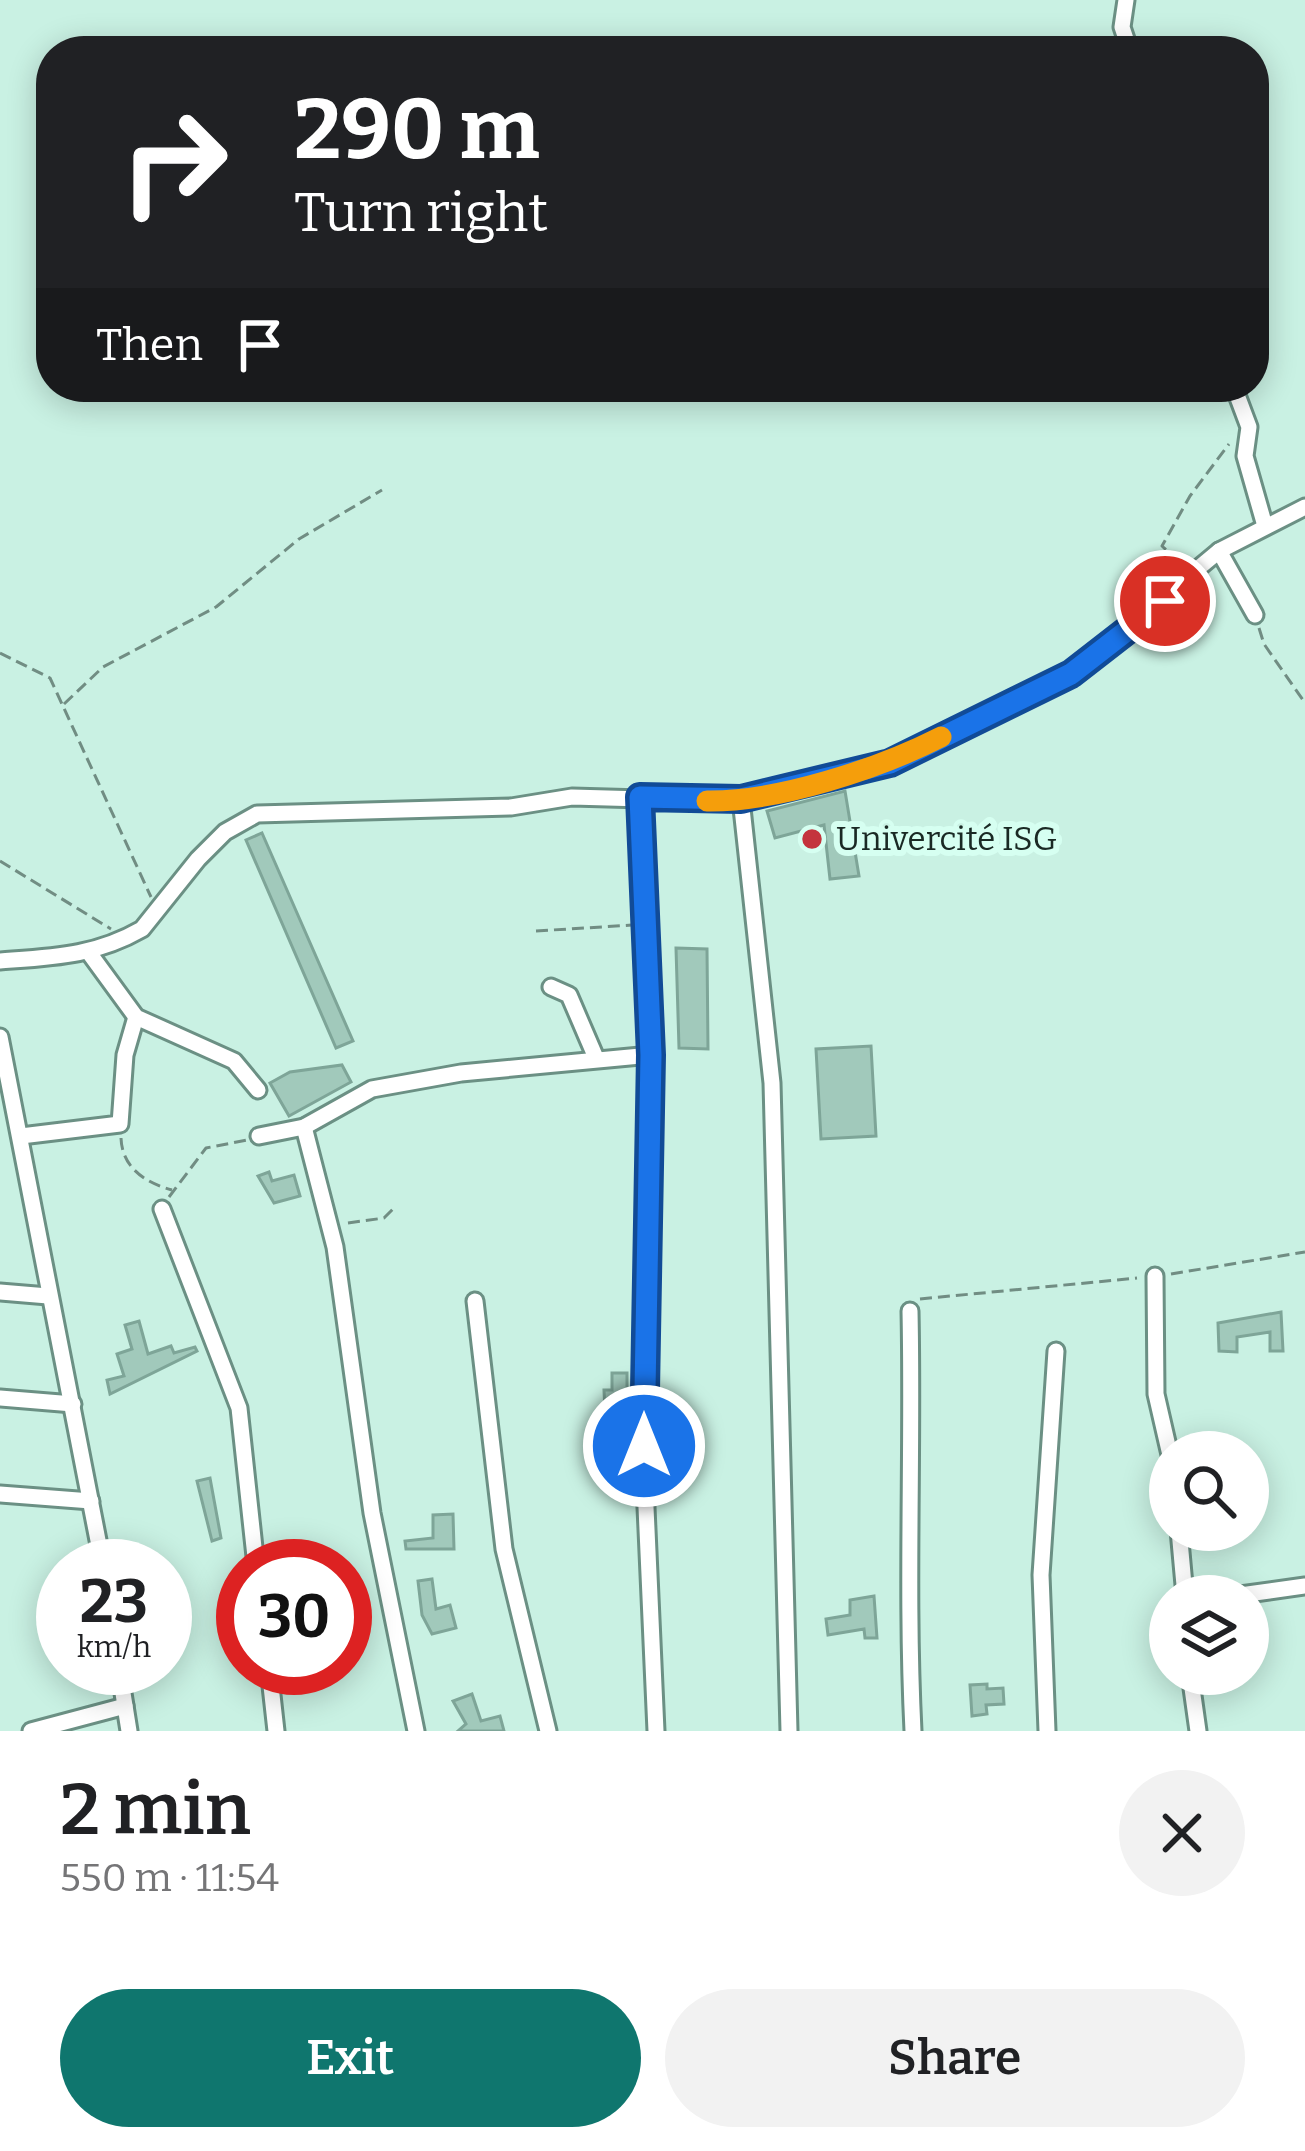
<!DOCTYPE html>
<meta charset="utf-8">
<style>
:root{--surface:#fff;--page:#f2f2f2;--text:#202124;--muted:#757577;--accent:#0f766e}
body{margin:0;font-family:Bitter,serif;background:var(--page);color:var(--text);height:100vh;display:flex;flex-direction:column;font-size:45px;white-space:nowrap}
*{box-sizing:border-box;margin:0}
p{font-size:39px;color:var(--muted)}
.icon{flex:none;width:66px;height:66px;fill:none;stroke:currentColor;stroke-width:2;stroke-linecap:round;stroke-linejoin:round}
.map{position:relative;height:1731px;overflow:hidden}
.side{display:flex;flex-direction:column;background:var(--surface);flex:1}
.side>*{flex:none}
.guide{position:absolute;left:36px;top:36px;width:1233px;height:366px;border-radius:48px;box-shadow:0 6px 30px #0003;background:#202124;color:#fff;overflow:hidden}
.buttons{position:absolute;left:1149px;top:1431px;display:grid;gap:24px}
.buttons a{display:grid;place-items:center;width:120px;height:120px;border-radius:50%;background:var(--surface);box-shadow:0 6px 30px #0003;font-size:60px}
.speed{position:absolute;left:36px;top:1539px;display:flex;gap:24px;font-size:60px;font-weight:700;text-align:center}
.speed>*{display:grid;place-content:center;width:156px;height:156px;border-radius:50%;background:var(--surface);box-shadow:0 6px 30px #0003;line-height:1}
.speed small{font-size:30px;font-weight:400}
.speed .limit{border:18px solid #d22;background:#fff;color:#111}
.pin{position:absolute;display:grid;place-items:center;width:102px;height:102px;color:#fff;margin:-51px;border:6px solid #fff;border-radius:50%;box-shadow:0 3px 12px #0007}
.me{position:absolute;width:132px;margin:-66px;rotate:0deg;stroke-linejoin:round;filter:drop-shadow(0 0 9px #0008)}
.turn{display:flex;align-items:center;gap:42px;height:252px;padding:0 60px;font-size:54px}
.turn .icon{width:156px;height:156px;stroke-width:2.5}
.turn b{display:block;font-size:84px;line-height:102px}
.then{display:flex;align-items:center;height:114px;padding:0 60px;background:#0003;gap:24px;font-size:45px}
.round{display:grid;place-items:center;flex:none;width:126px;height:126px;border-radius:63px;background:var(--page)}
.summary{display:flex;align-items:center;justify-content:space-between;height:204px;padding:0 60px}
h1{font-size:72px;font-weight:600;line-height:90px}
.button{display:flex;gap:24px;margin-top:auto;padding:24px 60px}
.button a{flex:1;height:138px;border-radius:72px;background:var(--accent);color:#fff;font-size:48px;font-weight:600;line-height:138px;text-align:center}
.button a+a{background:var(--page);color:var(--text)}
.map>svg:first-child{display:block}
.building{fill:#a1c9bb;stroke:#7ea598;stroke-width:3}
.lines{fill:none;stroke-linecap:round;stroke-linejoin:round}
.minor-casing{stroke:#6b9084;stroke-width:21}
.path{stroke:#718d83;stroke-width:3;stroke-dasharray:12 6;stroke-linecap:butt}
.minor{stroke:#fff;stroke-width:15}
.route-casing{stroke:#114b97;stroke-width:30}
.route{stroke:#1a73e8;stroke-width:21}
.slow{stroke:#f59e0b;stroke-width:21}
.poi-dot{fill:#c4343d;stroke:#d6fff1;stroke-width:4.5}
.labels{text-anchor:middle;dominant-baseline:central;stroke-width:12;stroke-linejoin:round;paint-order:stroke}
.poi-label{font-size:33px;fill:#1a2924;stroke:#d6fff1;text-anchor:start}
</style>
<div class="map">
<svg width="1305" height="1731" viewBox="0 0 1305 1731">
<rect width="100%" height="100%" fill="#c9f1e3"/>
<g class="building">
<polygon points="845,791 859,876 830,879 824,825 775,838 767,811"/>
<polygon points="262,833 353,1041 336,1048 246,840"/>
<polygon points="676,948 707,949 708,1049 679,1048"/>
<polygon points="871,1046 876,1136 821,1139 816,1049"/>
<polygon points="342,1065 351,1082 289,1116 270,1083 290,1072"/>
<polygon points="269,1172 272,1181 294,1175 300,1196 274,1203 258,1176"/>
<polygon points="1281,1312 1283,1351 1270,1351 1270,1332 1237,1337 1237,1352 1219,1351 1218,1323"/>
<polygon points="139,1321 148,1354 171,1346 174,1353 195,1347 197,1351 110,1394 107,1380 124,1376 117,1354 132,1349 125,1325"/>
<polygon points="612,1373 627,1373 627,1411 617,1413 618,1434 606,1435 604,1390 612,1390"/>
<polygon points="210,1478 221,1538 212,1541 197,1481"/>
<polygon points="453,1514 454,1549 406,1549 405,1541 433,1538 433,1515"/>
<polygon points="432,1579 436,1609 450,1605 456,1628 432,1634 422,1615 418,1581"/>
<polygon points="874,1596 877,1638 865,1638 864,1629 828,1635 826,1619 850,1615 850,1600"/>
<polygon points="987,1684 987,1689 1003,1688 1004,1704 986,1705 987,1714 972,1716 970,1685"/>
<polygon points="472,1694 481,1721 500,1716 504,1731 458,1731 466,1724 453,1701"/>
</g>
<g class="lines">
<g class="minor-casing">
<g id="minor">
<polyline points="1126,0 1122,27 1130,51"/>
<polyline points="1234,387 1249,427 1245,456 1265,526"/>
<polyline points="1219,551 1255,615"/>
<polyline points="640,797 651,1055 645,1485 656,1731"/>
<polyline points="741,799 772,1083 789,1731"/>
<polyline points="90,954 136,1017 234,1061 258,1090"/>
<path d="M 0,961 C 53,957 95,956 142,929 L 198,859 L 225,832 L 257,814 L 511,807 L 572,797 L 714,801 L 890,762 L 1071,674 L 1219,551 L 1305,507"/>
<polyline points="551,987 569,995 596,1058"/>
<polyline points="0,1037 103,1566"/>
<polyline points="304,1127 335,1247 372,1513 416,1731"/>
<polyline points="21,1136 120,1124 125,1055 136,1017"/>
<polyline points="259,1136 304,1127 372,1089 461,1073 651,1055"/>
<polyline points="162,1209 239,1408 256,1566"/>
<polyline points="1155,1276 1156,1394 1170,1455"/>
<polyline points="0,1292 48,1296"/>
<polyline points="475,1301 504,1549 548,1731"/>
<path d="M 910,1311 C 913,1451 906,1591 913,1731"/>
<polyline points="0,1398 73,1404"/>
<polyline points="0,1494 91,1501"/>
<polyline points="1179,1530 1185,1596"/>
<polyline points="1233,1596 1305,1586"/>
<polyline points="119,1668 129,1731"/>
<polyline points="269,1668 276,1731"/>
<polyline points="1190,1674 1198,1731"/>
<polyline points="31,1731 125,1706"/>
<polyline points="1047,1731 1041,1575 1056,1351"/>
</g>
</g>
<g class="path">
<polyline points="1179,562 1162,546 1190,496 1229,444"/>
<polyline points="1259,628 1264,644 1305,703"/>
<polyline points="0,653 50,678 151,897"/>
<polyline points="64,704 103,667 216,607 299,539 382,490"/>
<polyline points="0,861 111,929"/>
<polyline points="536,931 632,925"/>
<path d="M 121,1138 C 122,1168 146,1183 172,1190"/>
<polyline points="169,1197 206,1148 247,1140"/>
<polyline points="348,1223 384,1218 396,1206"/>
<polyline points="1171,1274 1305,1252"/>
<polyline points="920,1299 1137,1278"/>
</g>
<use href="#minor" class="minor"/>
</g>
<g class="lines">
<g class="route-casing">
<polyline id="route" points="644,1446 651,1055 640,797 741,799 890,763 1071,674 1165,601"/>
</g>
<use href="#route" class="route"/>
<path class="slow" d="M 707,801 C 777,802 878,769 941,737"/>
</g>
<circle class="poi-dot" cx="812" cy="839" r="12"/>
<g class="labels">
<g class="poi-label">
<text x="836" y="839">Univercité ISG</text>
</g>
</g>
</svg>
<div class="buttons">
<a><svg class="icon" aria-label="search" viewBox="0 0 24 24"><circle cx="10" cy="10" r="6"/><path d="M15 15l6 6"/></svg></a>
<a><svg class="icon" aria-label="layers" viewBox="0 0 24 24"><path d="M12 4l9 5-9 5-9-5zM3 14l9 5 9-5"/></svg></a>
</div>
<div class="speed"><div>23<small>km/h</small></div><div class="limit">30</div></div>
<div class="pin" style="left:1165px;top:601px;background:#d93025"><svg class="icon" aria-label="arrive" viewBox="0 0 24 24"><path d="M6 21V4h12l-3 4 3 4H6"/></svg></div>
<svg class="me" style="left:644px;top:1446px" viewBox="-20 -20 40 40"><circle r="17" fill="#1a73e8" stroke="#fff" stroke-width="3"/><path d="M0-11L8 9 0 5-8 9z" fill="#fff"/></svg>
<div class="guide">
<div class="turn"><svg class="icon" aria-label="right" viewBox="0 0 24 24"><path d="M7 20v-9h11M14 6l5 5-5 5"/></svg><div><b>290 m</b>Turn right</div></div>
<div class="then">Then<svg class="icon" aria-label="arrive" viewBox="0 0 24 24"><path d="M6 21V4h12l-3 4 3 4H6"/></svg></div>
</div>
</div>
<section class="side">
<div class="summary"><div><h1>2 min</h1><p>550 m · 11:54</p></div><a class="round"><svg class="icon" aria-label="close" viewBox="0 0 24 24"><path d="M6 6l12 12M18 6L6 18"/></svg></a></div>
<div class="button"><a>Exit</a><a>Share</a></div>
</section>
